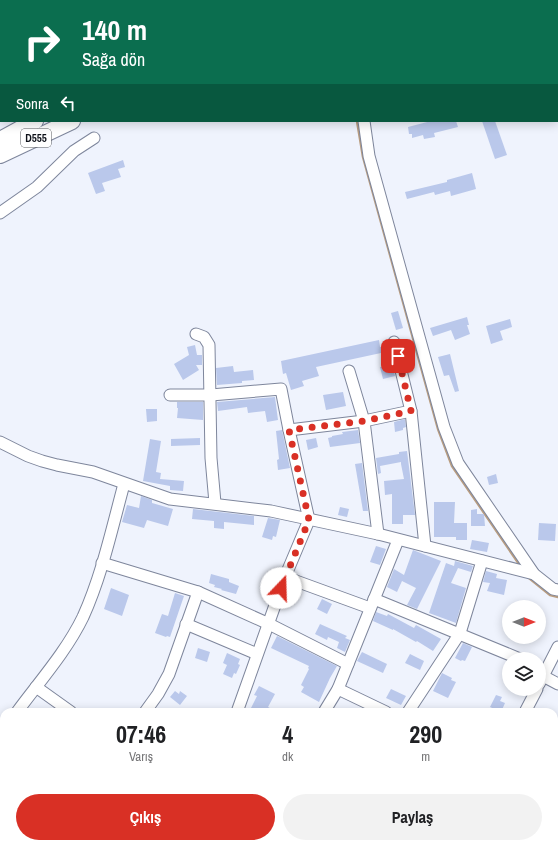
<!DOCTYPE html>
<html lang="tr">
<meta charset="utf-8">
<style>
:root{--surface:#fff;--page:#f2f2f2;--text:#202124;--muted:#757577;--accent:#d93025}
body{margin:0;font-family:"Archivo Narrow",sans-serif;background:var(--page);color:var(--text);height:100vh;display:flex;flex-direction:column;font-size:15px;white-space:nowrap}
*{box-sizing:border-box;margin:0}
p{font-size:13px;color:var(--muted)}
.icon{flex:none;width:22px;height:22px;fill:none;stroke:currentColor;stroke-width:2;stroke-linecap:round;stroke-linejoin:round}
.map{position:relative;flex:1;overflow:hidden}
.drawer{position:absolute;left:0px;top:708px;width:558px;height:140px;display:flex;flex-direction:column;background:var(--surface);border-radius:12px 12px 0 0;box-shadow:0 2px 10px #0003}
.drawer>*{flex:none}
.banner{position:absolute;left:0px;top:0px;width:558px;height:122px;box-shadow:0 2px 10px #0003;background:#0b6e4f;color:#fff;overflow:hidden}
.needle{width:26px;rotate:90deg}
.controls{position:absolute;left:502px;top:600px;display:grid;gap:8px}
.controls a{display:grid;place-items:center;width:44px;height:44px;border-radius:50%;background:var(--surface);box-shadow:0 2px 10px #0003;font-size:20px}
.pin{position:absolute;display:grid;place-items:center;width:34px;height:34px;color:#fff;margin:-17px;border-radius:8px;box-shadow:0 2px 6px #0006}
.me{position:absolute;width:44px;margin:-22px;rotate:21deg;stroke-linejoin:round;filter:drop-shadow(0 0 3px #0008)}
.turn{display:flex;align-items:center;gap:14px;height:84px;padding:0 16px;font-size:18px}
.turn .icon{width:52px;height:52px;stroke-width:2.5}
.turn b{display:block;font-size:28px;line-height:34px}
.then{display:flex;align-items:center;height:38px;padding:0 16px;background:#0003;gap:8px;font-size:15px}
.eta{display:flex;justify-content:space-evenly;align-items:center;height:68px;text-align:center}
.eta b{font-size:24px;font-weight:700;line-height:28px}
.primary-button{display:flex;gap:8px;margin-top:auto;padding:8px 16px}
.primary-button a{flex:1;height:46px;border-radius:24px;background:var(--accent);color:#fff;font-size:16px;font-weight:700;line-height:46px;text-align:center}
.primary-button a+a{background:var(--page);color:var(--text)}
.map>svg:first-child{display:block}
.green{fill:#eed2b5}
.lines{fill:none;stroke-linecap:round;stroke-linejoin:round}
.stream{stroke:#b99d80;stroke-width:2.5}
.building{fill:#bac8eb}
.minor-casing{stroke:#7e869c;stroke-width:13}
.highway-casing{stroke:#7e869c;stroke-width:18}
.minor{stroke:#fff;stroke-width:11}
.highway{stroke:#fff;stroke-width:16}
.route{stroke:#d93025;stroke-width:7;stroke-dasharray:0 12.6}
.labels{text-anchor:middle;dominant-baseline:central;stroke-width:3;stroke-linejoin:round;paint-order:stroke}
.shield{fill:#fff;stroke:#56585d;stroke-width:1}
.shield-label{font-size:11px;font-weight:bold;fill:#0d1018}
</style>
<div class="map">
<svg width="558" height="848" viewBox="0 0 558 848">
<rect width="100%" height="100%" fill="#eff3fd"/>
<g class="green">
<polygon points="99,844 143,844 149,848 104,848"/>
<polygon points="479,844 538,844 546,848 486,848"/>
</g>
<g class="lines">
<g class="stream">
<polyline points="357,121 363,157 438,429 452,466 519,564"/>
<polyline points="529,578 550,595 558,597"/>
</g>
</g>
<g class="building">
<polygon points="431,121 456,121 458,127 434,133 435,137 424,139 423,135 412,138 412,134 409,134 408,127"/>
<polygon points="482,121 495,121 507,155 495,159"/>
<polygon points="123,160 125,167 118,169 121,177 102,183 105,191 96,194 88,173"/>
<polygon points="472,173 476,189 451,196 450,191 435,195 434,192 407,199 405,192 447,182 447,180"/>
<polygon points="398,311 403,328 396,330 391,313"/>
<polygon points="467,317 469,325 467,325 470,334 455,340 451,330 433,336 430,328"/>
<polygon points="510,319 512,327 500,331 503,340 491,344 486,326"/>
<polygon points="379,340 380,347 388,346 395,376 383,379 380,367 385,366 381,353 316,367 319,376 302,381 304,386 291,390 286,373 283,374 281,361"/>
<polygon points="195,345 197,355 202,355 202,365 196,365 199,370 183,380 174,364 189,355 187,347"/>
<polygon points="450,354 459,391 455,392 449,375 444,376 438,357"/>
<polygon points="233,366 234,372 253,370 254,380 242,381 242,383 217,385 216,368"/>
<polygon points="343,392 346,406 326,410 323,395"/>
<polygon points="275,397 278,420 267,422 265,411 248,413 247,407 218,411 217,402"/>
<polygon points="177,402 203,402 203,420 177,418 178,408 177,408"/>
<polygon points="146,409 157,409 157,421 147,422"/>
<polygon points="405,419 406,427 403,428 403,430 395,432 394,422"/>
<polygon points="282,430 290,468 278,470 277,460 279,459 276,431"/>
<polygon points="358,430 360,443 330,447 328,438 332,437 332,436 343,434 342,432"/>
<polygon points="200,438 200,445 171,446 171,439"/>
<polygon points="316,438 318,447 308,450 306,440"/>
<polygon points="150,439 161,441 156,472 161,473 160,479 184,481 183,491 170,490 170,486 143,481"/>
<polygon points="407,451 415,515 403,515 403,524 392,524 392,494 385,495 384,481 404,479 401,464 401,462 380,466 381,473 378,474 376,458 399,454 399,452"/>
<polygon points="362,463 368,511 363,511 355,464"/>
<polygon points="496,474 498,483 489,485 487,477"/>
<polygon points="141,496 152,500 152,503 173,509 168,526 147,520 144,528 122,522 127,505 139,508"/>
<polygon points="434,502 455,502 454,523 467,523 467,540 456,540 456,537 434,537"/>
<polygon points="340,507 349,509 347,517 338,515"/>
<polygon points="193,509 254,516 254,525 224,522 224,529 214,528 214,521 192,519"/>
<polygon points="477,509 477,514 484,514 485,526 471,526 471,510"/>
<polygon points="268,518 280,520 276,537 273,536 272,540 262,537"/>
<polygon points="539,523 556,524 555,541 538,540"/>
<polygon points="472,540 489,543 487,552 470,549"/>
<polygon points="376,546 386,549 380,565 370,562"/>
<polygon points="413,550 441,561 417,609 407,605 416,588 402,581 397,592 387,587 394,569 404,575"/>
<polygon points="455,561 473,566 471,572 458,568 451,583 466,588 456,623 429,613 446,563 454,566"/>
<polygon points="486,571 497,574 496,578 507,580 504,595 487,591 490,583 483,582"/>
<polygon points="211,574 229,579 229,582 239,586 236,594 221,590 222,589 214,587 215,585 209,583"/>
<polygon points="111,588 129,595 122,616 104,609"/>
<polygon points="175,593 184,596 170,637 167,636 166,637 155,633 162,614 168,616"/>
<polygon points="322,599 332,604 327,614 317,609"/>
<polygon points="376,612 387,616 388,614 414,628 416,625 441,639 433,651 417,641 416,642 393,629 393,630 373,621"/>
<polygon points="320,624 347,636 345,638 350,640 345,652 337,648 339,642 328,637 327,640 315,634"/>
<polygon points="277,636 337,666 330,678 319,702 301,692 304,687 301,685 309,669 308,668 309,666 271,648"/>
<polygon points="463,643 472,647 465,661 462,660 461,661 455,658"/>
<polygon points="198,648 210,652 207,662 195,658"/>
<polygon points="362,652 387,664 383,673 357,661"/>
<polygon points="227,653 240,659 238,664 240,665 236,674 234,673 232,678 223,674 227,665 223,663"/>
<polygon points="410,654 424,661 420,670 405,663"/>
<polygon points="442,673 452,678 451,680 456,682 448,698 433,691"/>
<polygon points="259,686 275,694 268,707 277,712 249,712 257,696 254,695"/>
<polygon points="391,689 406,696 401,705 386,698"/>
<polygon points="175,691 179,694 180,691 187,696 180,705 170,697"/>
<polygon points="496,695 502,697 500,701 505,703 501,712 490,707"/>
</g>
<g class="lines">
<g class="minor-casing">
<g id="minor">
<polyline points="364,121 369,156 444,427 458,463 534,574 553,589 558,590"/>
<polyline points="0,213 37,187 74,151 94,138"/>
<polyline points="196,334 204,337 209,345 211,458 215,503"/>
<polyline points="394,342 411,411 425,546"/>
<polyline points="349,371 364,421 378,534"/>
<polyline points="170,395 211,395 281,389 289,430 309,520 285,577 237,712"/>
<polyline points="289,430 364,421 411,411"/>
<polyline points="0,442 28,456 42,461 57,465 93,472 170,499 271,511 378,534 534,574"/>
<polyline points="102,563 198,592 269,624 348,664"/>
<polyline points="285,577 370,608"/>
<polyline points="374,599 520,659"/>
<polyline points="186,624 257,654"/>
<polyline points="543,676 558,684"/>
<polyline points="539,684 558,647"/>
<polyline points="36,687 71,712"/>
<polyline points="338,689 386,712"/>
<path d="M 17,712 C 39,682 66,652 83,617 C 102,575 112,528 124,484"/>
<polyline points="145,712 158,694 169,674 198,592"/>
<polyline points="324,712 338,689 398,540"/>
<polyline points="408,712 460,633 482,561"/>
<polyline points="525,712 537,689"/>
<polyline points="0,734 4,729"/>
<polyline points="0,754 4,757"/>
<polyline points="554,767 558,768"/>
<polyline points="93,844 99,848"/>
<polyline points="239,844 244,848"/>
<polyline points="468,844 475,848"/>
<polyline points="549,844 557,848"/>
<polyline points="40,848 44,844"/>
<polyline points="161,848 164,844"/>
<polyline points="317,848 320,844"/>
<polyline points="452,848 454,844"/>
</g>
</g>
<g class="highway-casing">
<g id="highway">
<polyline points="380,1 383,0"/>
<polyline points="429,1 432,0"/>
<polyline points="0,140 35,121"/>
<polyline points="0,155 72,121"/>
</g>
</g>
<use href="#minor" class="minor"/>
<use href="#highway" class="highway"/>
</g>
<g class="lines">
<polyline class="route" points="281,588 309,520 289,430 364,421 411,411 398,356"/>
</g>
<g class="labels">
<rect class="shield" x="21" y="129" width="30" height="18" rx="3"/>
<g class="shield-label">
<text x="36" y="138">D555</text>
</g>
</g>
</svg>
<div class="controls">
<a><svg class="needle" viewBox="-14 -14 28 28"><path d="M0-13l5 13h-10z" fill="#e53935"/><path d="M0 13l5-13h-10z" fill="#757577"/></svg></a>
<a><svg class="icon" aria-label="layers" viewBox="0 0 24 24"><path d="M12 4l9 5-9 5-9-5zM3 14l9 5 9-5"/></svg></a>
</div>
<div class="pin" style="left:398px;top:356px;background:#d93025"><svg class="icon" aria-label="arrive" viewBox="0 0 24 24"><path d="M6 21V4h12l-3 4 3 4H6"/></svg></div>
<svg class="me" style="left:281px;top:588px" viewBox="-20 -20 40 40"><circle r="19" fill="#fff"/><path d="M0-13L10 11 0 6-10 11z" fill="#d93025"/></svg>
<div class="banner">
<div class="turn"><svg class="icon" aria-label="right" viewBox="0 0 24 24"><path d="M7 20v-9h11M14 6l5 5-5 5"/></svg><div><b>140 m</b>Sağa dön</div></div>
<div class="then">Sonra<svg class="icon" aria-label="left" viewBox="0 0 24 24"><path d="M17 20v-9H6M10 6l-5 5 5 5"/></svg></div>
</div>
<section class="drawer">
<div class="eta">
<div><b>07:46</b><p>Varış</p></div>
<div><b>4</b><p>dk</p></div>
<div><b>290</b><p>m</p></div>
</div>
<div class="primary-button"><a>Çıkış</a><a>Paylaş</a></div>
</section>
</div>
